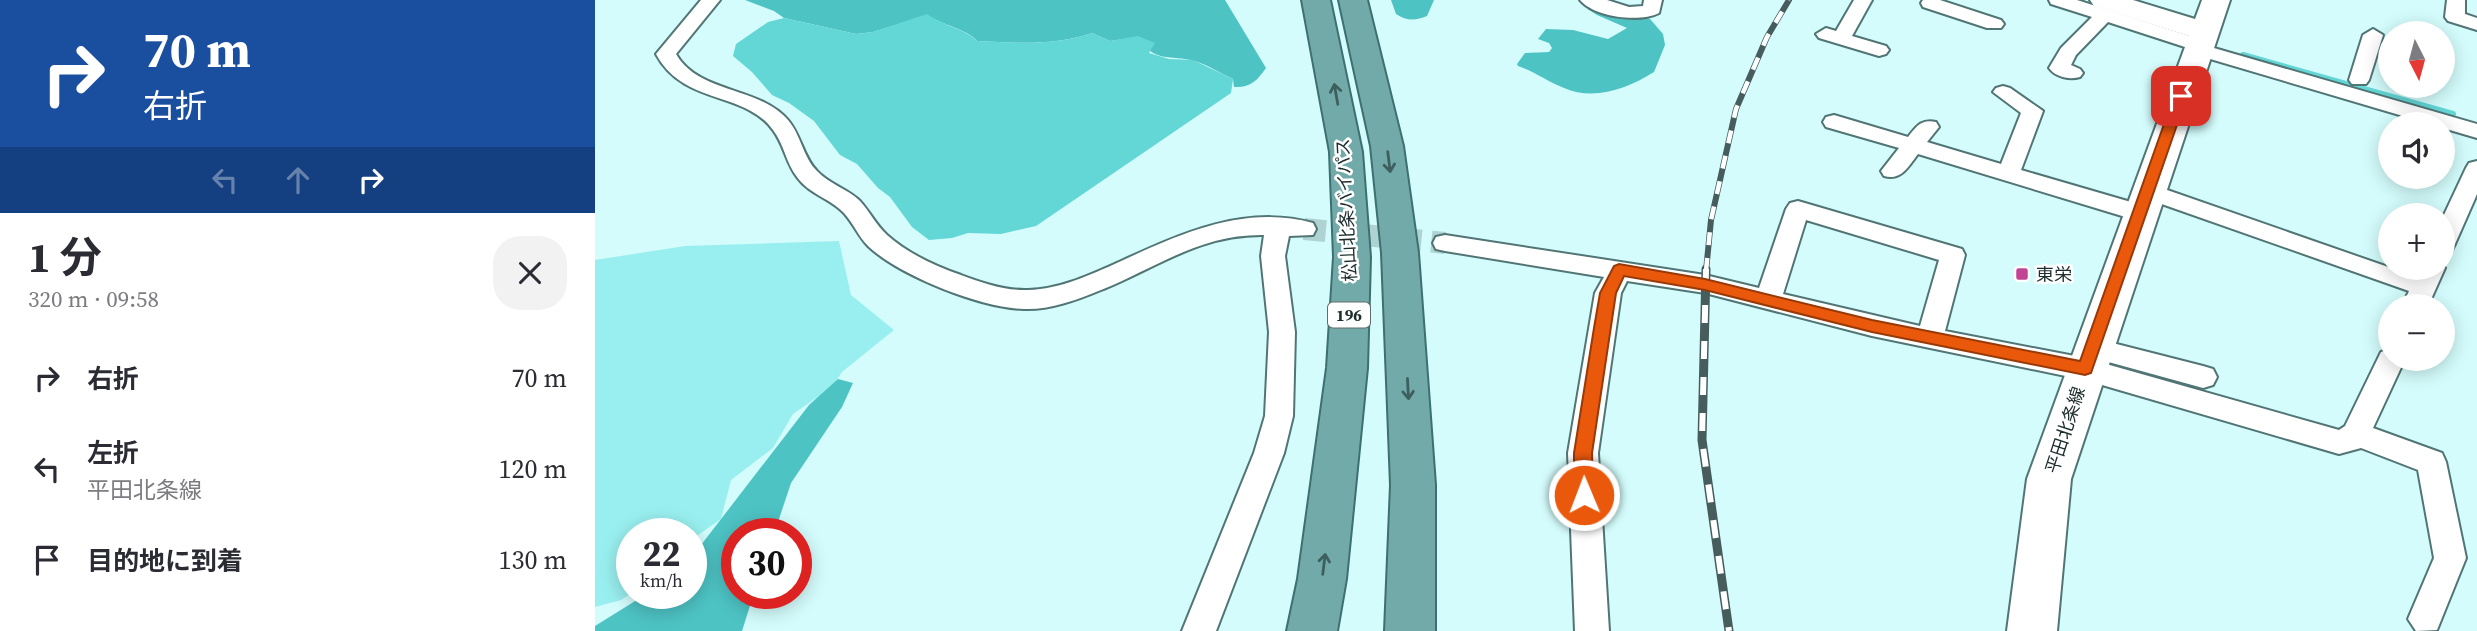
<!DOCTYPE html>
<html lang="ja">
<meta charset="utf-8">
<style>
:root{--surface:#fff;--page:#f2f2f3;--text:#2b2b33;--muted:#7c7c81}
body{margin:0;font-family:"Source Serif 4","Noto Sans JP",serif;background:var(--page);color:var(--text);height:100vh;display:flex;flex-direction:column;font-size:26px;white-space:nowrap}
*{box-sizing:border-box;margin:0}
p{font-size:23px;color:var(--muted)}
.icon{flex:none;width:38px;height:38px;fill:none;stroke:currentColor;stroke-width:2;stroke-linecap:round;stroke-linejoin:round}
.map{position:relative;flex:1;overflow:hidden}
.panel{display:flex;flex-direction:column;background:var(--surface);width:595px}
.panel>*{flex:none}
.top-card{background:#1a4fa0;color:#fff;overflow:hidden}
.needle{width:46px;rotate:174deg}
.fabs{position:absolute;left:1783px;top:21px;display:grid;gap:14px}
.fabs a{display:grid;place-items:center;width:77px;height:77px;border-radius:50%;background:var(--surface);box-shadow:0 4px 18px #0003;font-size:35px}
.speed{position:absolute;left:21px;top:518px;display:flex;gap:14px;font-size:35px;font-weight:700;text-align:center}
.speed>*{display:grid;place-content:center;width:91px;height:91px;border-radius:50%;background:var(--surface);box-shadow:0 4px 18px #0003;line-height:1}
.speed small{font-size:18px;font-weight:400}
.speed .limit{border:10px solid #d22;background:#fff;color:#111}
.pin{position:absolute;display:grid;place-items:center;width:60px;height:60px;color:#fff;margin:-30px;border-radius:14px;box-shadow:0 4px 10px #0006}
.me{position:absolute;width:77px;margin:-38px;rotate:359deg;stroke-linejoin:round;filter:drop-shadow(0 0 5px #0008)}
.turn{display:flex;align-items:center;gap:24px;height:147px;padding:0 28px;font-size:32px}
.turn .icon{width:91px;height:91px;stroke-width:2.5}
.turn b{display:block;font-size:49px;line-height:60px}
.lanes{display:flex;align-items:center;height:66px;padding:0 28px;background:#0003;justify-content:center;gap:35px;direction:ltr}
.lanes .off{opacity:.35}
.round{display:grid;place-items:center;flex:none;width:74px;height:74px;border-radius:28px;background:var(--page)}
.head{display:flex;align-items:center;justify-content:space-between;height:119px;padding:0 28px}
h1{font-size:42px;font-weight:700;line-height:52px}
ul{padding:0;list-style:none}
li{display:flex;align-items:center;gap:21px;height:91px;padding:0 28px}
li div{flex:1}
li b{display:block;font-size:26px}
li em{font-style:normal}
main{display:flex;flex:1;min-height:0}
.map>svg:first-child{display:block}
.green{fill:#99efef}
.forest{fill:#4ec3c4}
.water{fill:#63d6d6}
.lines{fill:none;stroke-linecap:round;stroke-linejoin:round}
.stream{stroke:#63d6d6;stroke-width:6}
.minor-tunnel{stroke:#afd3d3;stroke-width:22;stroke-dasharray:22 10;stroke-linecap:butt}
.minor-casing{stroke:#517575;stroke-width:4}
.secondary-casing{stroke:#517575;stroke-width:4}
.trunk-casing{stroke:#3d7070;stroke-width:4}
.minor{fill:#fff;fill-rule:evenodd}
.secondary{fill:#fff;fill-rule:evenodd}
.trunk{fill:#72aaaa;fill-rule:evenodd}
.rail-far1-casing{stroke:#475d5d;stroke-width:6}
.rail-casing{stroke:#475d5d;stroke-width:9}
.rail-far1{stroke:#fff;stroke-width:4.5;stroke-dasharray:13;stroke-linecap:butt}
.rail{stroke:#fff;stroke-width:6;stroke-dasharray:18;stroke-linecap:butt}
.oneway{stroke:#3f5f5f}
.route{fill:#ea580c;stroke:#983908;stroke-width:2}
.poi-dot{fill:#c24593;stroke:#fff;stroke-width:2.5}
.labels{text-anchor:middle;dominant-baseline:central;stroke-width:5;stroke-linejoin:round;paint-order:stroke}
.shield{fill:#fff;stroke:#616c6c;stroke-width:2}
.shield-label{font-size:16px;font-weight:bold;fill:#1d2d2d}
.street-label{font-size:18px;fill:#1d2d2d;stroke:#fff}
.poi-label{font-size:18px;fill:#1d2d2d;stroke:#fff;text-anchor:start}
</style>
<main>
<section class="panel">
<div class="top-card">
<div class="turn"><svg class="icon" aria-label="right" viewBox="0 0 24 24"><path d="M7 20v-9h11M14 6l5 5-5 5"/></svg><div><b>70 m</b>右折</div></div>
<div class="lanes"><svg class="icon off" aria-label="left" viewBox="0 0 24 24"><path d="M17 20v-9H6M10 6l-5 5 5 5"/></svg><svg class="icon off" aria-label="ahead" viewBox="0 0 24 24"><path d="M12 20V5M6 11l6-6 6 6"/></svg><svg class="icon" aria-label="right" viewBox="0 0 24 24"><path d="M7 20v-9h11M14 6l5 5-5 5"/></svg></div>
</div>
<div class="head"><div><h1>1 分</h1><p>320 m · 09:58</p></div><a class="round"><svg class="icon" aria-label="close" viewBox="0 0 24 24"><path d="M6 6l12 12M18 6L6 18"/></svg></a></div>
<ul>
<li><svg class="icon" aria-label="right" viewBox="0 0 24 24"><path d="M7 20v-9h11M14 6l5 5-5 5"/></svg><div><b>右折</b></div><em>70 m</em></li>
<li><svg class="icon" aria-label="left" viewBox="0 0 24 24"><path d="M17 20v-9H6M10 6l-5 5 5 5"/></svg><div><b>左折</b><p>平田北条線</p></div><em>120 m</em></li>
<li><svg class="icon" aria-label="arrive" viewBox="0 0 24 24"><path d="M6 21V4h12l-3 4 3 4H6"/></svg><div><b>目的地に到着</b></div><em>130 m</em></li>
</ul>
</section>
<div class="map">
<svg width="1882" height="631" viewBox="0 0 1882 631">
<rect width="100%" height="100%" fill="#d4fcfc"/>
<polygon class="green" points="244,241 256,295 299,330 247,372 237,387 198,414 178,448 136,480 126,519 96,540 96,534 37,534 37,593 26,600 0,607 0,260 90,246"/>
<g class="forest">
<path d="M 150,0 L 630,0 L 671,68 C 662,81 655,88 639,87 L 638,79 C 625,73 610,63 596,60 C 569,55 560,62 543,37 L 515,41 L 497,33 C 459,46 421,43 382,41 C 372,29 347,25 332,15 L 278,32 L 261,34 L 189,18 L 179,11 Z"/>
<path d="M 796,0 L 839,0 L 832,16 C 820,21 812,21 801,14 Z"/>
<path d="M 994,5 L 1055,19 L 1068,34 L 1070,45 L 1059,72 C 1032,89 999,101 969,88 C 953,82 940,72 923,66 L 922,64 L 930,53 L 954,52 L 957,48 L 954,43 L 943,39 L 951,29 L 978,30 L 1013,39 L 1032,28 L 1002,15 L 993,9 Z"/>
<polygon points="243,379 258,383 247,407 196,483 179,534 142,534 142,593 159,593 147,631 0,631 0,626 53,593 96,593 96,558 214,405"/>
</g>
<path class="water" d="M 332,14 C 347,25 372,30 382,41 C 422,43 459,46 497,33 L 515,41 L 543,36 L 560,43 L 554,53 L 574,59 L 598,60 L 638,79 L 636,93 L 441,226 L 406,234 L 373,233 L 357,238 L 334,240 L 317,227 L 295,197 L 283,188 L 262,164 L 245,155 L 219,121 L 194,103 L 177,95 L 157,72 L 138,56 L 141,44 L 173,22 L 189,18 L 261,34 L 278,32 Z"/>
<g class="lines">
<polyline class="stream" points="1648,55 1858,114"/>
<polyline class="minor-tunnel" points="709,229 850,243"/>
<g class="minor-casing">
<g id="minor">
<path d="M 106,0 L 125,0 L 81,54 C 104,94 164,86 193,120 C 206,135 208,157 222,171 C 234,184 253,189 265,201 C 275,212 281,225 292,235 C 312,253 340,266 366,275 C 387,283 411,291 433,290 C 465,289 495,275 524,262 C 585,234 649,204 718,223 L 721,229 L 718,235 L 694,236 L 690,256 L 700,332 L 698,416 L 689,453 L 621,631 L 587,631 L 659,453 L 670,416 L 674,332 L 666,256 L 669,235 C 605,234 563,267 506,290 C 482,300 455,310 429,309 C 386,308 305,276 273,246 C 263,236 258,222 248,212 C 234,198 214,194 202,177 C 191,163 189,144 178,130 C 149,90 89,106 61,54 Z"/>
<path d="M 985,0 L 1012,0 L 1034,7 L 1048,6 L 1049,0 L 1067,0 L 1064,13 C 1044,23 999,17 985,0 Z"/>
<polygon points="1259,0 1277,0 1257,36 1291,46 1294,50 1291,54 1284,56 1224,38 1221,34 1231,28 1241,31"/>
<polygon points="1328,0 1345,0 1406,20 1409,24 1406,28 1392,28 1328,7 1326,3"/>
<path d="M 1454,0 L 1482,0 L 1610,41 L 1612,46 L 1882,124 L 1882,138 L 1848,128 L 1848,124 L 1835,124 L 1595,53 L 1593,48 L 1513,22 L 1481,55 L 1476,65 L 1485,69 L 1488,73 L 1485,77 C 1475,80 1460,77 1454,68 L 1466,48 L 1497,17 L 1456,4 Z"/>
<polygon points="1852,0 1870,0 1870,14 1882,18 1882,30 1853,21 1850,17"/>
<polygon points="1778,29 1788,35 1774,80 1771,84 1757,84 1754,80 1768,35"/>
<path d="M 1408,86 L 1415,88 L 1448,111 L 1426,170 L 1553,207 L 1557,213 L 1553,219 L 1545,221 L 1537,219 L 1323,154 C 1313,167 1306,181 1289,176 L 1286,171 L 1304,148 L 1231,127 L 1228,122 L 1231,117 L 1239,115 L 1313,137 C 1322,126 1326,119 1341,122 L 1344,127 L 1332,142 L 1406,164 L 1426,113 L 1398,92 L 1401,88 Z"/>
<polygon points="1882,161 1882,194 1860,244 1857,250 1848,252 1848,217 1871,168 1874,163"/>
<polygon points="1552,183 1796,268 1821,275 1825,268 1848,268 1848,265 1850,268 1833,306 1807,306 1814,291 1544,196 1540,191 1544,186"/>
<path d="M 1203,201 L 1367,249 L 1370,255 L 1350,331 L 1490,358 L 1744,430 L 1750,426 L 1786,352 L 1796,349 L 1796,359 L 1810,359 L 1778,428 L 1847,453 L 1851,462 L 1871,558 L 1842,630 L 1821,631 L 1813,619 L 1839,558 L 1823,470 L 1766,448 L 1744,454 L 1490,380 L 1277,336 L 1110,293 L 1032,281 L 1026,293 L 1003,453 L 1014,631 L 980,631 L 973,453 L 1000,293 L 1009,277 L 850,251 L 841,249 L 838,243 L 841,237 L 850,235 L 1110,275 L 1164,288 L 1191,209 L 1195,203 ZM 1211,220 L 1344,260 L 1325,326 L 1188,294 Z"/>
<polygon points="1498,338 1608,366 1618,369 1622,377 1618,385 1608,388 1488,355 1484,348 1488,341"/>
</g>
</g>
<g class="secondary-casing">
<polygon id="secondary" points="1495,0 1538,0 1600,19 1607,0 1635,0 1476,479 1462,631 1412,631 1432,479 1594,36 1499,6"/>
</g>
<g class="trunk-casing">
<g id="trunk">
<polygon points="707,0 735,0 767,152 775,257 772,368 751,579 742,631 692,631 703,579 732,368 739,257 735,152"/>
<polygon points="744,0 772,0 808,146 823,253 840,485 840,631 790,631 796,485 787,253 776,146"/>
</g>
</g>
<use href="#minor" class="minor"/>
<use href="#secondary" class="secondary"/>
<use href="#trunk" class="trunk"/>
<g class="rail-far1-casing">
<polyline id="rail-far1" points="1111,271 1116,220 1141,109 1172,37 1194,0"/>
</g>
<g class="rail-casing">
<polyline id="rail" points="1111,269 1107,440 1134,631"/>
</g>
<use href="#rail-far1" class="rail-far1"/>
<use href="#rail" class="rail"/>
</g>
<defs><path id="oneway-shaft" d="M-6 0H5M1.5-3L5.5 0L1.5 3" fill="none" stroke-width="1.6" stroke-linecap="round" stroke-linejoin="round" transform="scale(1.75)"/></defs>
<g class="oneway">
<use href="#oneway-shaft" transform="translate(741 94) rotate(-100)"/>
<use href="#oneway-shaft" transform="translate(794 162) rotate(83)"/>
<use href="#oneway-shaft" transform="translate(813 389) rotate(87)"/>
<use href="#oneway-shaft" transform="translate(729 564) rotate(-83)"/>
</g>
<polygon class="route" points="1586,93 1592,96 1496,373 1490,375 1277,332 1110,290 1029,276 1021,293 997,453 998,495 995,500 989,503 982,500 979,495 979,453 999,328 1005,293 1019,266 1024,264 1110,279 1277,320 1485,361 1579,96"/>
<rect class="poi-dot" x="1420" y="267" width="14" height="14" rx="3.5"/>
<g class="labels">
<rect class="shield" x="733" y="302.5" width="42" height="25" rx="5"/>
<g class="shield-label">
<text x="754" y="315">196</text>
</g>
<g class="street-label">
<text transform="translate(751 210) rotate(-93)">松山北条バイパス</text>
<text transform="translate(1470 430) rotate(-72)">平田北条線</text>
</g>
<g class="poi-label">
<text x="1441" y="274">東栄</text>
</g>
</g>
</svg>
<div class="fabs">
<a><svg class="needle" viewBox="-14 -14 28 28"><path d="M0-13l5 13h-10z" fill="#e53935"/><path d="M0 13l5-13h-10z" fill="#7c7c81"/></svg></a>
<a><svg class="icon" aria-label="sound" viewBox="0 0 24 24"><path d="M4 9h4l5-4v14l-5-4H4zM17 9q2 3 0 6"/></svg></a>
<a>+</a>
<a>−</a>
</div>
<div class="speed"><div>22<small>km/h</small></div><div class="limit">30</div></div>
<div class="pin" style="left:1586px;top:96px;background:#d93025"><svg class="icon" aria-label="arrive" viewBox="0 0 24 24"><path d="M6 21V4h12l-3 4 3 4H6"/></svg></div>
<svg class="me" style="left:989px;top:495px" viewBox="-20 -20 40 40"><circle r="17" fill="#ea580c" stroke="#fff" stroke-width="3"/><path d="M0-11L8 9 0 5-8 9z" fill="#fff"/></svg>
</div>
</main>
